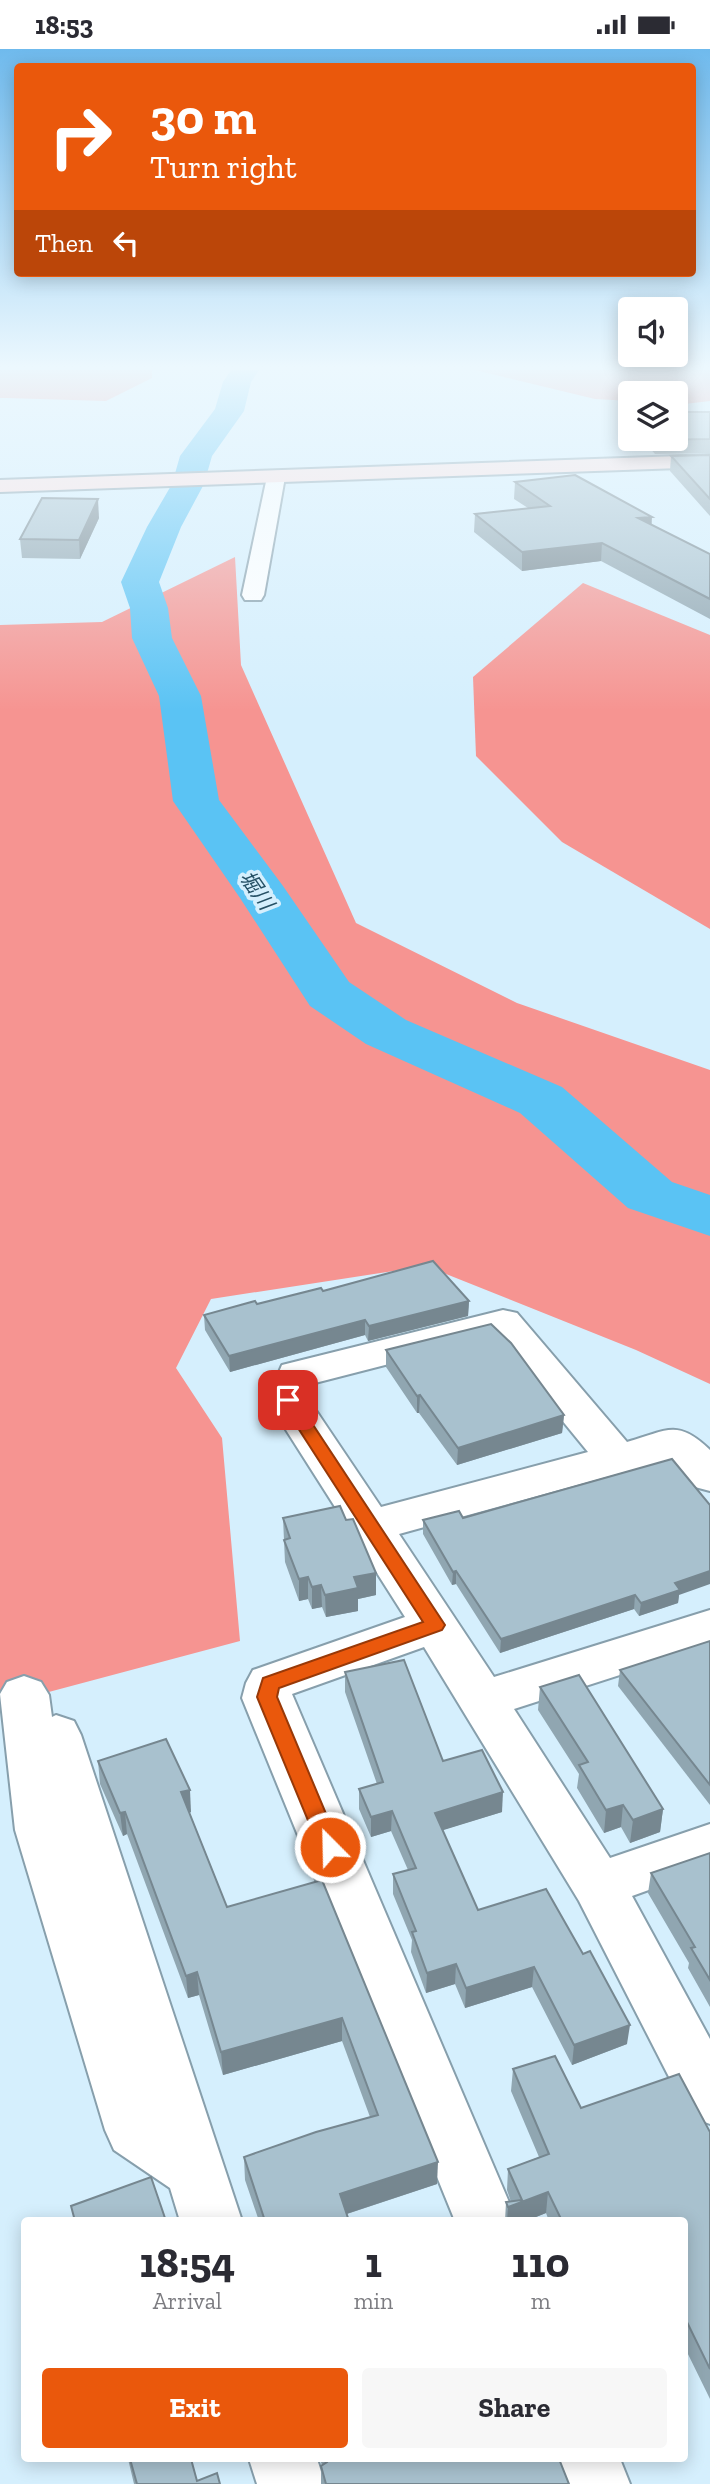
<!DOCTYPE html>
<meta charset="utf-8">
<style>
:root{--surface:#fff;--page:#f7f7f7;--text:#2b2b33;--muted:#7c7c81;--accent:#ea580c}
body{margin:0;font-family:"Zilla Slab","Noto Sans JP",serif;background:var(--page);color:var(--text);height:100vh;display:flex;flex-direction:column;font-size:26px;white-space:nowrap}
*{box-sizing:border-box;margin:0}
p{font-size:23px;color:var(--muted)}
.icon{flex:none;width:38px;height:38px;fill:none;stroke:currentColor;stroke-width:2;stroke-linecap:round;stroke-linejoin:round}
.map{position:relative;flex:1;overflow:hidden}
.sheet{position:absolute;left:21px;top:2168px;width:667px;height:245px;display:flex;flex-direction:column;background:var(--surface);border-radius:7px;box-shadow:0 4px 18px #0003}
.sheet>*{flex:none}
.banner{position:absolute;left:14px;top:14px;width:682px;height:214px;border-radius:7px;box-shadow:0 4px 18px #0003;background:#ea580c;color:#fff;overflow:hidden}
.fabs{position:absolute;left:618px;top:248px;display:grid;gap:14px}
.fabs a{display:grid;place-items:center;width:70px;height:70px;border-radius:7px;background:var(--surface);box-shadow:0 4px 18px #0003;font-size:35px}
.pin{position:absolute;display:grid;place-items:center;width:60px;height:60px;color:#fff;margin:-30px;border-radius:14px;box-shadow:0 4px 10px #0006}
.me{position:absolute;width:77px;margin:-38px;rotate:337deg;stroke-linejoin:round;filter:drop-shadow(0 0 5px #0008)}
.turn{display:flex;align-items:center;gap:24px;height:147px;padding:0 21px;font-size:32px}
.turn .icon{width:91px;height:91px;stroke-width:2.5}
.turn b{display:block;font-size:49px;line-height:60px}
.then{display:flex;align-items:center;height:66px;padding:0 21px;background:#0003;gap:14px;font-size:26px}
.eta{display:flex;justify-content:space-evenly;align-items:center;height:119px;text-align:center}
.eta b{font-size:42px;font-weight:700;line-height:49px}
.cta{display:flex;gap:14px;margin-top:auto;padding:14px 21px}
.cta a{flex:1;height:80px;border-radius:7px;background:var(--accent);color:#fff;font-size:28px;font-weight:700;line-height:80px;text-align:center}
.cta a+a{background:var(--page);color:var(--text)}
.status{display:flex;justify-content:space-between;align-items:center;height:49px;padding:0 35px;background:var(--surface);direction:ltr}
.status svg{height:19px;fill:currentColor}
.map>svg:first-child{display:block}
.forest{fill:#f69491}
.lines{fill:none;stroke-linecap:round;stroke-linejoin:round}
.river{fill:#5ac3f4;fill-rule:evenodd}
.minor-casing{stroke:#879fac;stroke-width:4}
.secondary-casing{stroke:#879fac;stroke-width:4}
.minor{fill:#fff;fill-rule:evenodd}
.secondary{fill:#fee1e0;fill-rule:evenodd}
.wall{fill:#90a6b1}
.shaded-wall{fill:#768790}
.building{fill:#a8c1ce;stroke:#768790;stroke-width:2}
.route{fill:#ea580c;stroke:#983908;stroke-width:2}
.labels{text-anchor:middle;dominant-baseline:central;stroke-width:7;stroke-linejoin:round;paint-order:stroke}
.far-water-label{font-size:21px;font-style:italic;fill:#255065;stroke:#d5effd}
</style>
<div class="status"><b>18:53</b><svg viewBox="0 0 49 12"><path d="M0 12V9h3v3zM5 12V6h3v6zM10 12V3h3v9zM15 12V0h3v12zM26 1h20v11H26zM47 4h2v5h-2z"/></svg></div>
<div class="map">
<svg width="710" height="2435" viewBox="0 0 710 2435">
<rect width="100%" height="100%" fill="#d5effd"/>
<g class="forest">
<polygon points="0,321 152,321 152,329 106,352 6,349 0,349"/>
<polygon points="475,321 710,321 710,352 676,356 676,345 630,345 630,352 595,350"/>
<polygon points="235,508 241,616 356,874 517,954 710,1021 710,1335 636,1301 426,1217 211,1250 176,1319 222,1389 240,1592 0,1656 0,576 102,573"/>
<polygon points="583,534 710,586 710,880 562,793 476,707 473,628"/>
</g>
<g class="lines">
<polygon class="river" points="231,321 259,321 251,333 244,362 212,407 204,435 181,478 159,533 168,559 172,589 201,647 219,751 283,837 349,933 406,971 562,1038 672,1133 710,1146 710,1187 628,1159 520,1064 366,995 310,957 240,849 173,752 159,647 132,589 130,559 121,533 147,478 172,435 180,407 215,360 223,333"/>
<g class="minor-casing">
<g id="minor">
<polygon points="276,422 285,428 264,546 261,551 245,551 242,546 267,428"/>
<path d="M 503,1261 L 517,1264 L 627,1393 C 667,1382 677,1369 710,1401 L 710,1442 L 695,1438 L 668,1411 L 399,1485 L 494,1628 L 710,1561 L 710,1597 L 514,1660 L 610,1809 L 710,1775 L 710,1819 L 632,1847 L 710,1990 L 710,2075 L 689,2067 L 579,1852 L 424,1598 L 292,1645 L 517,2172 L 455,2172 L 242,1649 L 246,1634 L 253,1621 L 405,1568 L 267,1351 L 282,1316 ZM 494,1288 L 588,1403 L 381,1458 L 309,1351 L 315,1334 Z"/>
<polygon points="24,1627 41,1633 49,1646 52,1668 56,1666 74,1672 81,1686 242,2172 180,2172 170,2139 114,2101 105,2081 15,1781 0,1645 7,1633"/>
<polygon points="249,2410 317,2410 325,2435 257,2435"/>
<polygon points="552,2410 620,2410 630,2435 562,2435"/>
</g>
</g>
<g class="secondary-casing">
<polygon id="secondary" points="710,406 710,418 0,443 0,431"/>
</g>
<use href="#minor" class="minor"/>
<use href="#secondary" class="secondary"/>
</g>
<g class="wall">
<polygon points="710,363 710,404 655,405 642,390 676,390"/>
<polygon points="710,406 710,467 670,422 671,407"/>
<polygon points="515,433 652,476 710,505 710,570 601,512 522,522 474,483 475,465 528,459 514,450"/>
<polygon points="99,469 80,510 22,509 20,490"/>
<polygon points="323,1242 469,1252 468,1267 368,1292 365,1286 230,1323 205,1281 204,1266"/>
<polygon points="386,1301 564,1366 562,1384 457,1416 419,1364 417,1364 386,1318"/>
<polygon points="283,1469 376,1546 358,1550 358,1562 326,1568 322,1558 312,1560 308,1550 299,1552 285,1513"/>
<polygon points="463,1469 679,1546 678,1554 639,1567 634,1560 500,1604 456,1535 452,1536 423,1485 423,1471"/>
<polygon points="710,1592 710,1756 618,1637 620,1621"/>
<polygon points="345,1623 443,1712 502,1763 442,1781 478,1861 627,1995 572,2016 532,1938 465,1959 455,1935 426,1944 411,1903 412,1891 393,1845 393,1825 408,1821 391,1782 371,1788 359,1760 359,1740 377,1735 345,1643"/>
<polygon points="540,1638 663,1760 660,1783 630,1794 621,1778 604,1784 577,1739 579,1725 538,1661"/>
<polygon points="98,1712 191,1763 189,1764 227,1858 322,1831 437,2135 347,2165 349,2172 259,2172 245,2131 244,2108 370,2068 342,1992 223,2026 199,1946 188,1949 127,1785 123,1787 100,1735"/>
<polygon points="710,1804 710,1958 688,1919 689,1914 648,1844 651,1824"/>
<polygon points="513,2020 581,2059 710,2083 710,2350 684,2297 684,2172 549,2172 546,2164 526,2172 505,2172 506,2153 511,2153 507,2141 508,2120 539,2108 511,2042"/>
<polygon points="128,2410 191,2410 197,2432 220,2435 134,2435"/>
<polygon points="320,2410 559,2410 569,2435 321,2435 321,2417 322,2416"/>
</g>
<g class="shaded-wall">
<polygon points="98,450 99,469 80,510 79,491"/>
<polygon points="652,468 651,486 638,469"/>
<polygon points="602,494 601,512 522,522 522,503"/>
<polygon points="469,1252 468,1267 368,1292 369,1277"/>
<polygon points="365,1271 365,1286 230,1323 229,1307"/>
<polygon points="420,1346 419,1364 417,1364 417,1347"/>
<polygon points="564,1366 562,1384 457,1416 458,1399"/>
<polygon points="456,1522 456,1535 452,1536 453,1523"/>
<polygon points="710,1522 710,1535 679,1546 678,1554 639,1567 641,1554 675,1534"/>
<polygon points="376,1524 376,1546 358,1550 358,1562 326,1568 325,1546 354,1528"/>
<polygon points="308,1528 308,1550 299,1552 299,1530"/>
<polygon points="321,1536 322,1558 312,1560 312,1538"/>
<polygon points="635,1546 634,1560 500,1604 501,1590"/>
<polygon points="190,1741 191,1763 183,1766 181,1743"/>
<polygon points="503,1743 502,1763 434,1784 435,1764"/>
<polygon points="623,1756 621,1778 604,1784 606,1761"/>
<polygon points="663,1760 660,1783 630,1794 633,1771"/>
<polygon points="392,1762 391,1782 371,1788 371,1768"/>
<polygon points="125,1763 127,1785 123,1787 120,1764"/>
<polygon points="456,1915 455,1935 426,1944 427,1924"/>
<polygon points="534,1918 532,1938 465,1959 466,1939"/>
<polygon points="197,1923 199,1946 188,1949 186,1927"/>
<polygon points="342,1969 342,1992 223,2026 221,2003"/>
<polygon points="630,1976 627,1995 572,2016 574,1996"/>
<polygon points="438,2113 437,2135 340,2167 340,2145"/>
<polygon points="548,2143 546,2164 526,2172 507,2172 508,2158"/>
</g>
<g class="building">
<polygon points="676,363 710,363 710,390 656,391 656,390 676,390"/>
<polygon points="710,406 710,450 671,407"/>
<polygon points="575,426 652,468 638,469 710,505 710,550 602,494 522,503 475,465 550,457 515,433"/>
<polygon points="42,449 98,450 79,491 20,490"/>
<polygon points="433,1212 469,1252 369,1277 365,1271 229,1307 204,1266 255,1252 257,1255 321,1239 323,1242"/>
<polygon points="491,1275 511,1294 564,1366 458,1399 420,1346 417,1347 386,1301"/>
<polygon points="672,1410 710,1456 710,1522 675,1534 680,1541 641,1554 635,1546 501,1590 456,1522 453,1523 423,1471 459,1462 463,1469"/>
<polygon points="340,1457 346,1471 353,1470 376,1524 354,1528 358,1539 325,1546 321,1536 312,1538 308,1528 299,1530 284,1491 290,1489 283,1469"/>
<polygon points="710,1592 710,1736 620,1621"/>
<polygon points="404,1611 443,1712 482,1701 503,1743 435,1764 478,1861 546,1840 583,1905 590,1902 630,1976 574,1996 534,1918 466,1939 456,1915 427,1924 412,1883 416,1882 393,1825 416,1819 392,1762 371,1768 359,1740 383,1733 345,1623"/>
<polygon points="579,1626 663,1760 633,1771 623,1756 606,1761 579,1716 588,1713 540,1638"/>
<polygon points="166,1690 190,1741 181,1743 227,1858 322,1831 438,2113 340,2145 349,2172 265,2172 244,2108 316,2083 378,2066 342,1969 221,2003 197,1923 186,1927 125,1763 120,1764 98,1712"/>
<polygon points="710,1804 710,1931 691,1899 695,1898 651,1824"/>
<polygon points="555,2007 581,2059 679,2025 710,2083 710,2320 684,2267 684,2172 562,2172 548,2143 508,2158 506,2153 522,2151 508,2120 549,2105 513,2020"/>
<polygon points="151,2128 166,2172 75,2172 71,2157"/>
<polygon points="130,2410 191,2410 197,2432 217,2424 220,2435 137,2435"/>
<polygon points="326,2410 559,2410 569,2435 326,2435 321,2417 327,2413"/>
</g>
<linearGradient id="sky" x2="0" y2="1"><stop stop-color="#6fbaed"/><stop offset="0.48" stop-color="#ecf8fe"/><stop offset="1" stop-color="#ecf8fe" stop-opacity="0"/></linearGradient>
<rect width="710" height="662" fill="url(#sky)"/>
<polygon class="route" points="288,1346 294,1347 445,1576 442,1581 279,1639 277,1648 340,1798 337,1804 330,1807 322,1804 319,1798 257,1648 263,1629 423,1573 280,1351"/>
<g class="labels">
<g class="far-water-label">
<text transform="translate(257 841) rotate(55)">堀川</text>
</g>
</g>
</svg>
<div class="fabs">
<a><svg class="icon" aria-label="sound" viewBox="0 0 24 24"><path d="M4 9h4l5-4v14l-5-4H4zM17 9q2 3 0 6"/></svg></a>
<a><svg class="icon" aria-label="layers" viewBox="0 0 24 24"><path d="M12 4l9 5-9 5-9-5zM3 14l9 5 9-5"/></svg></a>
</div>
<div class="pin" style="left:288px;top:1351px;background:#d93025"><svg class="icon" aria-label="arrive" viewBox="0 0 24 24"><path d="M6 21V4h12l-3 4 3 4H6"/></svg></div>
<svg class="me" style="left:330px;top:1798px" viewBox="-20 -20 40 40"><circle r="17" fill="#ea580c" stroke="#fff" stroke-width="3"/><path d="M0-11L8 9 0 5-8 9z" fill="#fff"/></svg>
<div class="banner">
<div class="turn"><svg class="icon" aria-label="right" viewBox="0 0 24 24"><path d="M7 20v-9h11M14 6l5 5-5 5"/></svg><div><b>30 m</b>Turn right</div></div>
<div class="then">Then<svg class="icon" aria-label="left" viewBox="0 0 24 24"><path d="M17 20v-9H6M10 6l-5 5 5 5"/></svg></div>
</div>
<section class="sheet">
<div class="eta">
<div><b>18:54</b><p>Arrival</p></div>
<div><b>1</b><p>min</p></div>
<div><b>110</b><p>m</p></div>
</div>
<div class="cta"><a>Exit</a><a>Share</a></div>
</section>
</div>
